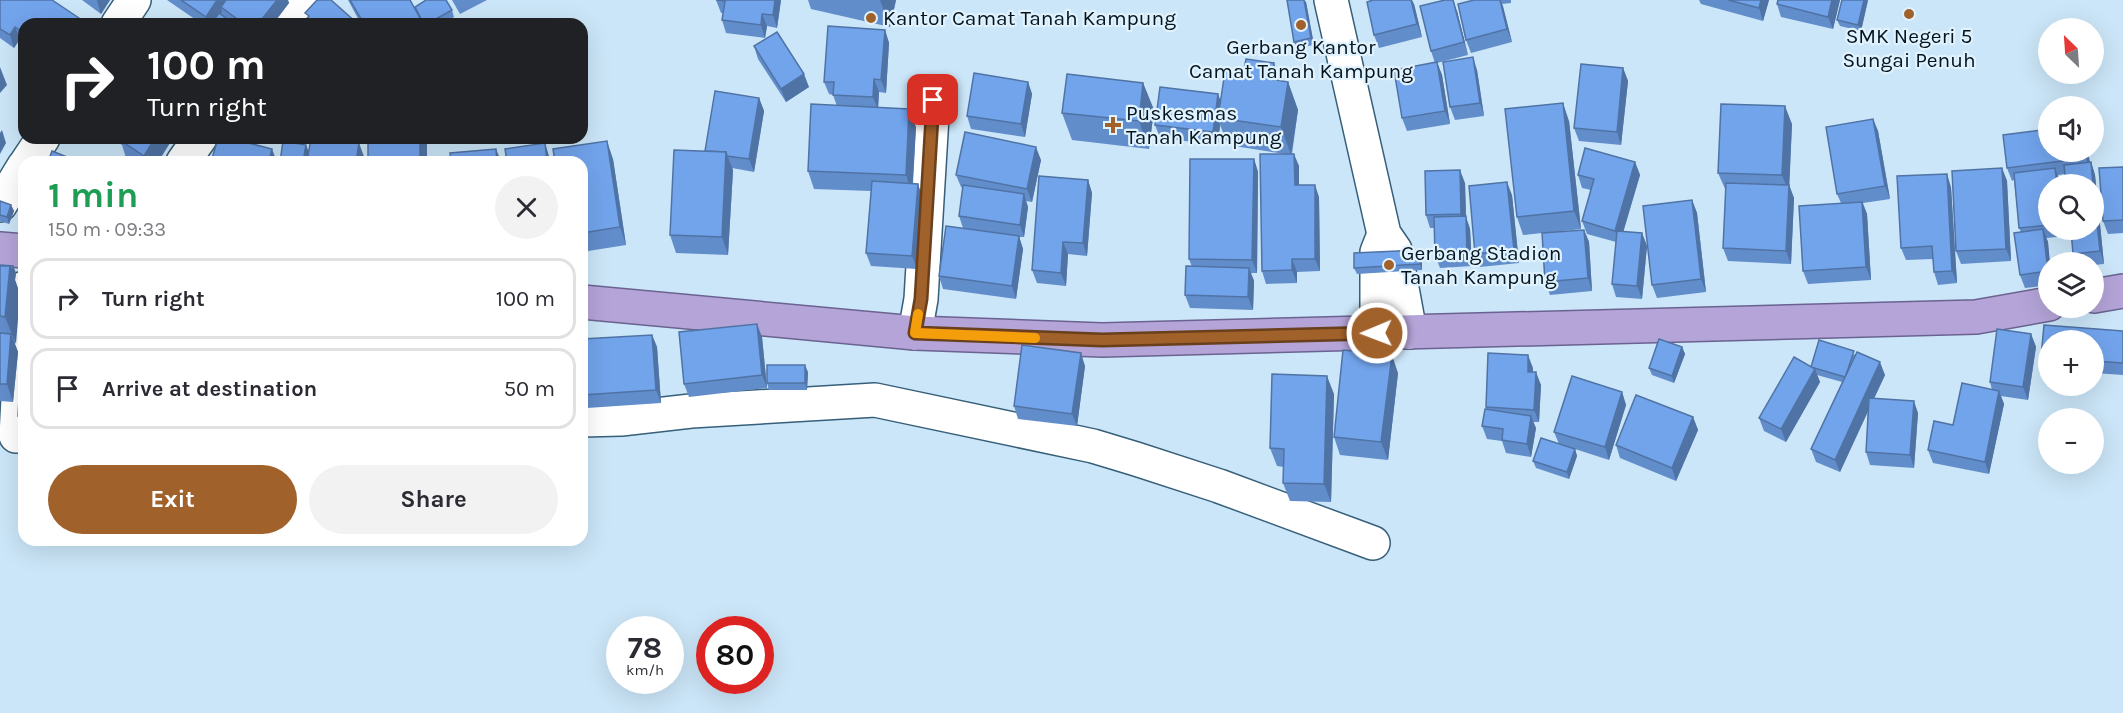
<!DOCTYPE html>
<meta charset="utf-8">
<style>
:root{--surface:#fff;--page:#f2f2f3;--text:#2b2b33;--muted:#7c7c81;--line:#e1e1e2;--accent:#a1612b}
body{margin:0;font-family:Karla,sans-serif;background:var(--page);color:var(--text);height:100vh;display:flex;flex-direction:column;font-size:22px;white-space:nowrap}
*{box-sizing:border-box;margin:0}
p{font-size:20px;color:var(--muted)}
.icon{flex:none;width:33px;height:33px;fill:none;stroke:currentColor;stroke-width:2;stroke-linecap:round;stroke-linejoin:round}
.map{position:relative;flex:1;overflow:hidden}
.drawer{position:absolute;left:18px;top:156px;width:570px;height:390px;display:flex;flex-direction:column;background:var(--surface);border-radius:18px;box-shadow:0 6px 24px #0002}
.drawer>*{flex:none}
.top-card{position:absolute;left:18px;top:18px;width:570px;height:126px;border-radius:18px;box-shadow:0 6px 24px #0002;background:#202124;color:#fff;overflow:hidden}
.needle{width:39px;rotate:335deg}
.buttons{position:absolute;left:2038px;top:18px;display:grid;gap:12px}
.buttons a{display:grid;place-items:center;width:66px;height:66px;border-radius:50%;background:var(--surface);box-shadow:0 6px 24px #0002;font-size:30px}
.speed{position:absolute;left:606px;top:616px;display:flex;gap:12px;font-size:30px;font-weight:700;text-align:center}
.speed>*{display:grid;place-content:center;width:78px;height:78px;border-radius:50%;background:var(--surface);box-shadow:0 6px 24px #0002;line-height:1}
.speed small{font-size:15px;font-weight:400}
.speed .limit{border:9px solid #d22;background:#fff;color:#111}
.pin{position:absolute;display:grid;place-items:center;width:51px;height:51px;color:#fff;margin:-26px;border-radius:12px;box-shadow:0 3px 9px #0006}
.me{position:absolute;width:66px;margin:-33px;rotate:269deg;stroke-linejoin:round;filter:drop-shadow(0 0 4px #0008)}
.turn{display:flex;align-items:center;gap:21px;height:126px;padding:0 30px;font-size:27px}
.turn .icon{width:78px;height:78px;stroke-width:2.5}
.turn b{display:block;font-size:42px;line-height:51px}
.round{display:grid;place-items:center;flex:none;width:63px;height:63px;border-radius:32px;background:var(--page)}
.head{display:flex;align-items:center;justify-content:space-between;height:102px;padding:0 30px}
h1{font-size:36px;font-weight:700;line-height:45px;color:#1e9e55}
.cta{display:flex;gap:12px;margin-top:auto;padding:12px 30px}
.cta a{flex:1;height:69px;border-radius:36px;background:var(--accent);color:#fff;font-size:24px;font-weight:700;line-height:69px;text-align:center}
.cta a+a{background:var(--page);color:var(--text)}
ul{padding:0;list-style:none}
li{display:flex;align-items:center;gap:18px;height:81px;margin:0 12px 9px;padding:0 18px;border:3px solid var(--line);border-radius:18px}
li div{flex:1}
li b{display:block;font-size:22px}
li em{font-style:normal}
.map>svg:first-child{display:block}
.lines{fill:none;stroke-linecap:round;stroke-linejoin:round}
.minor-casing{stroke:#365f79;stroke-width:36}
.trunk-casing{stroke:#6a6391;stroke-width:36}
.minor{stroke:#fff;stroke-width:33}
.trunk{stroke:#b4a4d8;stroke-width:33}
.wall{fill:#628dcb}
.shaded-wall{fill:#5073a5}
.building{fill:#72a4ec;stroke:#5073a5;stroke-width:1.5}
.route-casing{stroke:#693f1c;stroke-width:15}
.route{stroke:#a1612b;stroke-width:10}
.slow{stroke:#f59e0b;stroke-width:10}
.poi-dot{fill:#a1612b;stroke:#e0f2fe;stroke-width:2}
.labels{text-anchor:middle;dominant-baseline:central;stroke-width:4.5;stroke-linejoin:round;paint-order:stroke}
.poi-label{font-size:21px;fill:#05151f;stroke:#e0f2fe;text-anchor:start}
</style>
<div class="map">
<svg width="2123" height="713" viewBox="0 0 2123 713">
<rect width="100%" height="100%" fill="#cbe6f8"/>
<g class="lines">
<g class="minor-casing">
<g id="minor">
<polyline points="1331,0 1384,234 1395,250 1410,332"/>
<polyline points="118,24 134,0"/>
<polyline points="287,24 306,0"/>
<polyline points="27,162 43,138"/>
<polyline points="183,162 200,138"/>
<polyline points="0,205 24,166"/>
<polyline points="915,333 921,299 933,100"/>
<polyline points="1377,333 1377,252 1383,237"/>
<polyline points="582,420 621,419 691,411 875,400 1093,446 1136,459 1219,486 1373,543"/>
<polyline points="16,436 24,288"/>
</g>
</g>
<g class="trunk-casing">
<g id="trunk">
<polyline points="0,249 24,251"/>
<polyline points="2094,296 2123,291"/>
<polyline points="582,302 915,333 1102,340 1976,317 2049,304"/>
</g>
</g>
<use href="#minor" class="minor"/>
<use href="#trunk" class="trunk"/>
</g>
<g class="wall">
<polygon points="0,0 24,24 24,42 20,39 14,48 0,38"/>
<polygon points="82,0 110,0 101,14"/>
<polygon points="167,0 288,0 289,3 273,24 202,24"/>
<polygon points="348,0 410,0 416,10 452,10 454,17 441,24 361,24"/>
<polygon points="452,0 487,0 460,14"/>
<polygon points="716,0 781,0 777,28 767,26 765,38 726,33 722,20 723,13 721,13"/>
<polygon points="808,0 896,0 890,27 811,9"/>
<polygon points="1474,0 1511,0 1511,3 1502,4 1512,42 1471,53 1466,40"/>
<polygon points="1699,0 1769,0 1763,21 1701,4"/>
<polygon points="1778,0 1840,0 1833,29 1781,17 1777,4"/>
<polygon points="1868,0 1861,31 1840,26 1837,20"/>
<polygon points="1306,2 1314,45 1297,48 1294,42"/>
<polygon points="1414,4 1422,37 1379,48 1374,35"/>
<polygon points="1457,11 1468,55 1437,63 1442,75 1450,124 1407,131 1402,118 1435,63 1431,51"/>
<polygon points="885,30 889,43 886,93 879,92 878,107 916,127 913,184 918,184 922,197 917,269 871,266 866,253 871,191 814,189 808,171 837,106 833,95 829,94 824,82"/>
<polygon points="754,46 809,87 786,102 758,59"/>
<polygon points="1623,68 1628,81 1621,145 1579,141 1574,128"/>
<polygon points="1477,70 1484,116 1455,120 1450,107"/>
<polygon points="1280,81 1288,82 1298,110 1292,154 1299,166 1299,185 1319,197 1320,271 1297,272 1297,283 1266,284 1262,271 1285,154 1228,145 1220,125 1218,145 1160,138 1155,125 1218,94 1220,100"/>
<polygon points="1028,82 1032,94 1025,137 971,129 967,116"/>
<polygon points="1143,83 1154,110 1149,149 1072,140 1062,113"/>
<polygon points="759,98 764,111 754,172 732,168 733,170 728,255 676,253 670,235 705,151"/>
<polygon points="1873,119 1878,131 1890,199 1863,203 1867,214 1871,280 1808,284 1803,271 1841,203 1837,194"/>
<polygon points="1569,121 1581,229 1554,232 1584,230 1589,242 1592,291 1550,295 1545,282 1542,233 1523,235 1517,217"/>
<polygon points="1792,124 1789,185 1794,198 1791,264 1728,261 1723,248 1726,191 1718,173"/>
<polygon points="110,138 173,138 158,162 132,162 126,158 122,145"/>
<polygon points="2088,152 2090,162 2091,162 2095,175 2104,264 2094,265 2094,262 2077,262 2073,254 2065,174 2058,175 2060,181 2049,184 2049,230 2065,230 2066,236 2046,238 2048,242 2049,262 2049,285 2025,288 2020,275 2021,232 2019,228 2014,180 2012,181 2007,168"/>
<polygon points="613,159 626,245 582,252 582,162"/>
<polygon points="1254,159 1258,172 1257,273 1251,273 1254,281 1253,310 1190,308 1185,295 1192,267 1189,259"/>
<polygon points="1041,160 1032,202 1026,201 1028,207 1024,237 1019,237 1023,249 1016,299 943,289 939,276 963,228 959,216 963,188 961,187 956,175"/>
<polygon points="1635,162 1640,175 1623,232 1642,233 1647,246 1642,299 1616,297 1612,284 1616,242 1587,234 1582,221 1591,190 1582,188 1578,175"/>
<polygon points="2123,167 2123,233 2108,234 2103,221"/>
<polygon points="2002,168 2007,181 2011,261 1961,264 1956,251"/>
<polygon points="1088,180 1092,193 1087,256 1068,254 1066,286 1037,283 1032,270"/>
<polygon points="1465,183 1466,217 1470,229 1472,266 1440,268 1435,255 1434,228 1430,228 1426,215"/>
<polygon points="1951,187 1957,283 1938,285 1934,272 1933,259 1906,260 1901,248"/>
<polygon points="1512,195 1519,263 1480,267 1475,254"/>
<polygon points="1692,200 1697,213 1706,292 1657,298 1652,285"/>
<polygon points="0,201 11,205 14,211 9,224 0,221"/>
<polygon points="1419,250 1422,256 1422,270 1357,274 1354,268"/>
<polygon points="0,265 13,266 16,273 15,280 20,294 15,344 18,352 13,402 0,401"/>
<polygon points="24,310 24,432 18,416"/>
<polygon points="2044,325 2123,331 2123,375 2094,373 2094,340 2049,340 2049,370 2046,370 2041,357"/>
<polygon points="2031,334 2036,347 2028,400 2001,396 2004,404 1989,474 1933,463 1928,450 1953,425 1992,390 1990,382"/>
<polygon points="652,335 657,347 661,403 587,408 582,395"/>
<polygon points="762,337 767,388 689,397 684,384"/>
<polygon points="1682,347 1685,354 1674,383 1652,375 1649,368"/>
<polygon points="1856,354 1885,375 1874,398 1918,413 1914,468 1870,465 1866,452 1868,410 1840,472 1816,462 1811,449 1842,382 1817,375 1820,382 1786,442 1764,431 1759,418 1811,367"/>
<polygon points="1085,366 1077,426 1018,419 1014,406"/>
<polygon points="1533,368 1533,372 1541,385 1539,422 1533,422 1536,428 1531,457 1506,453 1502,441 1487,439 1482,426 1486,409 1486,407"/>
<polygon points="808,372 807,390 769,390 767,383"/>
<polygon points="1398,373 1388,460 1340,455 1334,437"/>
<polygon points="1622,392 1626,405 1609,460 1575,449 1577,456 1569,479 1536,468 1533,461 1559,444 1554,432"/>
<polygon points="1334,394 1331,502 1290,501 1283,483 1284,467 1277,466 1270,448"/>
<polygon points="1693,417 1698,430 1676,481 1620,458 1616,445"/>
</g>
<g class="shaded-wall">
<polygon points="97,0 110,0 101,14 97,1"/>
<polygon points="217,0 230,0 221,7 222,12 214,24 208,24 206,17"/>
<polygon points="277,0 288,0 289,3 273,24 258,24"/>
<polygon points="775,0 781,0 777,28 773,15"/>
<polygon points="880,0 896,0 890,27"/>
<polygon points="1304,0 1306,2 1314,45 1311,38"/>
<polygon points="1411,0 1412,0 1414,4 1422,37 1417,24"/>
<polygon points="1453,0 1457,11 1468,55 1464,42"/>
<polygon points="1500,0 1503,6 1512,42 1507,29"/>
<polygon points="1761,0 1769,0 1763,21 1759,8"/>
<polygon points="1832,0 1840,0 1833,29 1828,17"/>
<polygon points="1864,0 1868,0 1861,31 1858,25"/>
<polygon points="762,14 767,26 765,38 761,25"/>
<polygon points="15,27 20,39 14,48 10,35"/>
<polygon points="885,30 889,43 886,93 881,80"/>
<polygon points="1473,57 1477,70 1484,116 1480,103"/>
<polygon points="1437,62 1442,75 1450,124 1445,111"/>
<polygon points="1274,63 1284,91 1271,79"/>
<polygon points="0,67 7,85 0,93"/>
<polygon points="1623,68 1628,81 1621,145 1617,132"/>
<polygon points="804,74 809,87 786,102 781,89"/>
<polygon points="874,79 879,92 878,110 873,97"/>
<polygon points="1028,82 1032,94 1025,137 1021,124"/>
<polygon points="1288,82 1298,110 1291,155 1281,127"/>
<polygon points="1143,83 1154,110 1149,149 1139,121"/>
<polygon points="1218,94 1223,107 1218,118 1220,125 1218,145 1213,132"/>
<polygon points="759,98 764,111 754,172 749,159"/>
<polygon points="1563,103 1569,121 1581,229 1574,211"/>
<polygon points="1785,106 1792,124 1789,193 1782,175"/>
<polygon points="909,109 916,127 912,193 906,175"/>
<polygon points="1873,119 1878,131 1890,199 1885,186"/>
<polygon points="2,130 6,143 0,154 0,133"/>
<polygon points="155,138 173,138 158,162 147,162 144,156"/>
<rect x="420" y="138" width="7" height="24"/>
<polygon points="607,141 613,159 626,245 620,227"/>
<polygon points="359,143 366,162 356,162"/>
<polygon points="545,143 549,156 550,162 547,162"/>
<polygon points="306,145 311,157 310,162 303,162"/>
<polygon points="1036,147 1041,160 1032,202 1027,189"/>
<polygon points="272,149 277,162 269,162"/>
<polygon points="496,149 501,161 501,162 497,162"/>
<polygon points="726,152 733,170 728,255 722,237"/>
<polygon points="2085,152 2088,152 2091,171 2086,158"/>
<polygon points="1294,154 1299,166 1299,198 1295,185"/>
<polygon points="1254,159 1258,172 1257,273 1252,260"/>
<polygon points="1635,162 1640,175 1620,243 1615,231"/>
<polygon points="2091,162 2095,175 2104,264 2100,251 2094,196 2094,184 2093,184"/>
<polygon points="2002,168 2007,181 2011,261 2006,249"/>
<polygon points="2055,168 2060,181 2060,184 2057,184"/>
<polygon points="1460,170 1465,183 1466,217 1470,229 1472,266 1467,254 1466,227 1461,214"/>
<polygon points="1947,174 1951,187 1957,283 1952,271"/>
<polygon points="1088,180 1092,193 1087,256 1083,243"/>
<polygon points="1507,182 1512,195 1519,263 1514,250"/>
<polygon points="918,184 922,197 917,269 912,256"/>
<polygon points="1315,185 1319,197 1320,271 1315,259"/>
<polygon points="1789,185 1794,198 1791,264 1786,251"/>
<polygon points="1024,194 1028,207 1024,237 1020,225"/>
<polygon points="1692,200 1697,213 1706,292 1701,279"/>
<polygon points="1862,202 1867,214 1871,280 1866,267"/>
<polygon points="11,205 14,211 9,224 7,217"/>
<polygon points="2043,229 2048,242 2050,262 2049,262 2049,273"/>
<polygon points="1584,230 1589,242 1592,291 1588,278"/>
<polygon points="1642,233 1647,246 1642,299 1637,286"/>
<polygon points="1019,236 1023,249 1016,299 1012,286"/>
<polygon points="1063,242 1068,254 1066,286 1061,273"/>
<polygon points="1419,250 1422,256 1422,270 1420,264"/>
<polygon points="1292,259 1297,272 1297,283 1292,270"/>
<polygon points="10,266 13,266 16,273 15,280 20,294 16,344 5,317"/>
<polygon points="1249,268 1254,281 1253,310 1248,297"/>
<polygon points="757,324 762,337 767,388 762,375"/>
<polygon points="11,334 18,352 13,402 7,384"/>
<polygon points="2031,334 2036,347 2028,400 2023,387"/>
<polygon points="652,335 657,347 661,403 656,390"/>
<polygon points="1682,347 1685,354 1674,383 1672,376"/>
<polygon points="1081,353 1085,366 1077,426 1072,414"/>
<polygon points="1392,355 1398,373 1388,460 1381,442"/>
<polygon points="1528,355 1533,368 1532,385 1528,372"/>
<polygon points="1880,362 1885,375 1840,472 1835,460"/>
<polygon points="805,365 808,372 807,390 805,383"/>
<polygon points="1815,369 1820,382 1786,442 1781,429"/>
<polygon points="1536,372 1541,385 1539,422 1534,410"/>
<polygon points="1327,376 1334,394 1331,502 1324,484"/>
<polygon points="1999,391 2004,404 1989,474 1985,462"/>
<polygon points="1622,392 1626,405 1609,460 1605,447"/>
<polygon points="1914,401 1918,413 1914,468 1910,455"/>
<polygon points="1531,416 1536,428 1531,457 1527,444"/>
<polygon points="1693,417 1698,430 1676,481 1672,468"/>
<polygon points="1575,449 1577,456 1569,479 1567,472"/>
</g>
<g class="building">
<polygon points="0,0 52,0 85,22 83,24 24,24 24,33 15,27 10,35 0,29"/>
<polygon points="181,0 217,0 206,17"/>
<polygon points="226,0 277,0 258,24 244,24 221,7"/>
<polygon points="317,0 331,0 358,24 302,24 309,16 305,13"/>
<polygon points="350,0 410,0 421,20 414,24 364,24"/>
<polygon points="426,0 446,0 452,10 427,24 424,24 415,7"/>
<polygon points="716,0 775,0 773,15 762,14 761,25 722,20 725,1"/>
<polygon points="1287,0 1304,0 1311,38 1294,42"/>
<polygon points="1373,0 1411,0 1417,24 1374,35 1367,2"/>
<polygon points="1445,0 1453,0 1464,42 1431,51 1420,6"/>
<polygon points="1474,0 1500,0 1507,29 1466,40 1458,4"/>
<polygon points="1728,0 1761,0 1759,8"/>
<polygon points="1778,0 1832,0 1828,17 1777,4"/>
<polygon points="1842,0 1864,0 1858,25 1837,20"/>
<polygon points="219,13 234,24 211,24"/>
<polygon points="828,26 885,30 881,80 874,79 873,97 833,95 834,82 824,82"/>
<polygon points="777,32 804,74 781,89 754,46"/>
<polygon points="1473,57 1480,103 1450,107 1443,62"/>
<polygon points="1246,59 1274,63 1271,79 1288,82 1281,127 1218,118 1225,71 1243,74"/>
<polygon points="1437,62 1445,111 1402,118 1394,70"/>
<polygon points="1581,64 1623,68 1617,132 1574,128"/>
<polygon points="974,73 1028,82 1021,124 967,116"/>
<polygon points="1067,74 1143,83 1139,121 1062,113"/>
<polygon points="1160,87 1218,94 1213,132 1155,125"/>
<polygon points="715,91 759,98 749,159 727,156 726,152 705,151"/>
<polygon points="1563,103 1574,211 1517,217 1505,109"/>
<polygon points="811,104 909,109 906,175 808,171"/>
<polygon points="1721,104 1785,106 1782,175 1718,173"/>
<polygon points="1873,119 1885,186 1837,194 1826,127"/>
<polygon points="2049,129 2049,152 2085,152 2086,158 2007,168 2003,135"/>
<polygon points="965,132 1036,147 1027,189 956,175"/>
<polygon points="121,138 155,138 144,156 120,140"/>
<polygon points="218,138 229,138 272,149 269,162 211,162"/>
<polygon points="311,138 325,138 359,143 356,162 307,162"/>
<rect x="368" y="138" width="52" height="24"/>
<polygon points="283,141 306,145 303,162 280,162"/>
<polygon points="607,141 620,227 582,233 582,162 555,162 553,149"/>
<polygon points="545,143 547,162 507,162 505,149"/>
<polygon points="1585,148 1635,162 1615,231 1582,221 1594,179 1578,175"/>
<polygon points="496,149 497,162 451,162 450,153"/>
<polygon points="674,150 726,152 722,237 670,235"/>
<polygon points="52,151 77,161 77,162 48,162"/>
<polygon points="1260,154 1294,154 1295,185 1315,185 1315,259 1292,259 1292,270 1262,271"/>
<polygon points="115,158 122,162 113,162"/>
<polygon points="1190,159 1254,159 1252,260 1189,259"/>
<polygon points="2091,162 2093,184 2066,184 2064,165"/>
<polygon points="2123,167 2123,220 2103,221 2099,168"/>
<polygon points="2002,168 2006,249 1956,251 1952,171"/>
<polygon points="2055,168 2057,184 2049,184 2049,225 2019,228 2014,173"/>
<polygon points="1460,170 1461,214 1426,215 1425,171"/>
<polygon points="1947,174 1952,271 1934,272 1932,246 1901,248 1897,176"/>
<polygon points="1039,176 1088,180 1083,243 1063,242 1061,273 1032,270"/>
<polygon points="872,181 918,184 912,256 866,253"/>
<polygon points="1507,182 1514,250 1475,254 1469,186"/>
<polygon points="1726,183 1789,185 1786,251 1723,248"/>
<polygon points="963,185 1024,194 1020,225 959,216"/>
<polygon points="2094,196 2100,251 2073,254 2071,230 2094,230"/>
<polygon points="1692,200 1701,279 1652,285 1643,206"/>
<polygon points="0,201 11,205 7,217 0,215"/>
<polygon points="1862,202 1866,267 1803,271 1799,206"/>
<polygon points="1466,216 1467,254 1435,255 1434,217"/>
<polygon points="946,226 1019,236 1012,286 939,276"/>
<polygon points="2043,229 2048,271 2020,275 2014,233"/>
<polygon points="1584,230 1588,278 1545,282 1542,233"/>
<polygon points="1617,231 1642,233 1637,286 1612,284"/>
<polygon points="1419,250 1420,264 1354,268 1354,253"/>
<polygon points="0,265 13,266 13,273 10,266 0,266"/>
<polygon points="0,266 10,266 5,317 0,316"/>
<polygon points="1186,266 1249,268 1248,297 1185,295"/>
<polygon points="24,310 24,416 18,416"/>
<polygon points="757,324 762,375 684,384 679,332"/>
<polygon points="2044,325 2123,331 2123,363 2094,361 2094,340 2049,340 2049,358 2041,357"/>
<polygon points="1997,329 2031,334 2023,387 1990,382"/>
<polygon points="0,333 11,334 7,384 0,384"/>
<polygon points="652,335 656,390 582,395 582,339"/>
<polygon points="1659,339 1682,347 1672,376 1649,368"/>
<polygon points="1819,340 1854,351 1848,369 1845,377 1811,367"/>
<polygon points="1022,345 1081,353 1072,414 1014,406"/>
<polygon points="1343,350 1392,355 1381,442 1334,437"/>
<polygon points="1857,352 1880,362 1835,460 1811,449"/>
<polygon points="1488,353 1528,355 1528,372 1536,372 1534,410 1486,407"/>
<polygon points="1794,357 1815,369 1781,429 1759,418"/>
<rect x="767" y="365" width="38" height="18"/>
<polygon points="1272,374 1327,376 1324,484 1283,483 1284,449 1270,448"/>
<polygon points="1572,376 1622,392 1605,447 1554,432"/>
<polygon points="1962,383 1999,391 1985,462 1928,450 1934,421 1953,425"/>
<polygon points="1636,395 1693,417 1672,468 1616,445"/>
<polygon points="1869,398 1914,401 1910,455 1866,452"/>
<polygon points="1485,409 1531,416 1527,444 1502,440 1503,429 1482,426"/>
<polygon points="1541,438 1575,449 1567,472 1533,461"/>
</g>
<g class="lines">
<g class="route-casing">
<polyline id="route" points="933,100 921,299 915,333 1102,340 1377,333"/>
</g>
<use href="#route" class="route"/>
<polyline class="slow" points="918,314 915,333 1035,338"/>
</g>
<g class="poi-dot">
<circle cx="1909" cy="14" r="6"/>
<circle cx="871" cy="18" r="6"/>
<circle cx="1301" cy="25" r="6"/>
<path d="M1110 116h6v6h6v6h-6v6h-6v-6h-6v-6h6z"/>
<circle cx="1389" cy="265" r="6"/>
</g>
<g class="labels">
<g class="poi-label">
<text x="883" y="18">Kantor Camat Tanah Kampung</text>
<text x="1909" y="36" text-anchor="middle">SMK Negeri 5<tspan x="1909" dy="24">Sungai Penuh</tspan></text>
<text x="1301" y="47" text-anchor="middle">Gerbang Kantor<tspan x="1301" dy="24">Camat Tanah Kampung</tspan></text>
<text x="1126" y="113">Puskesmas<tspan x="1126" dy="24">Tanah Kampung</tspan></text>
<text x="1401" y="253">Gerbang Stadion<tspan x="1401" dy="24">Tanah Kampung</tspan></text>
</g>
</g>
</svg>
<div class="buttons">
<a><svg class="needle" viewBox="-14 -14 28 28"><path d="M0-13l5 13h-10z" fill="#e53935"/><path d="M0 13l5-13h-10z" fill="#7c7c81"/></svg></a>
<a><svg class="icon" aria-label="sound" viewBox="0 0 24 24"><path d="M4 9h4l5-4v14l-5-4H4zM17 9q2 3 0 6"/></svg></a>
<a><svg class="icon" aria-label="search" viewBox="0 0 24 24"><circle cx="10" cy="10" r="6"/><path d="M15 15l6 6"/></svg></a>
<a><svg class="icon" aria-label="layers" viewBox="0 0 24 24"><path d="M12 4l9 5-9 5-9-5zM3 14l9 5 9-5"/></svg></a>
<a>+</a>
<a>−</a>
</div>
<div class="speed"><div>78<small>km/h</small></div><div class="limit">80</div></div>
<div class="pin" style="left:933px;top:100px;background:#d93025"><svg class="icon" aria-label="arrive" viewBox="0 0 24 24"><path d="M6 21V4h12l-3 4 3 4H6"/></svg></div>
<svg class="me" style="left:1377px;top:333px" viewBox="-20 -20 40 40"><circle r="17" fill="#a1612b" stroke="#fff" stroke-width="3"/><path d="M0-11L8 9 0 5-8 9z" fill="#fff"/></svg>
<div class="top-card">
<div class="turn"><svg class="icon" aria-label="right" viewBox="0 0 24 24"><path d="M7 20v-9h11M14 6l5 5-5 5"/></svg><div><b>100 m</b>Turn right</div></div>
</div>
<section class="drawer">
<div class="head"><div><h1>1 min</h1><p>150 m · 09:33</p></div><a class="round"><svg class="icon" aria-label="close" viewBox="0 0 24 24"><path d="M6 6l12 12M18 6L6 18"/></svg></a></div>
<ul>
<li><svg class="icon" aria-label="right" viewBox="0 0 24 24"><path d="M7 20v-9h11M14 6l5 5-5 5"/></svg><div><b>Turn right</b></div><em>100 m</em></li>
<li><svg class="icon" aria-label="arrive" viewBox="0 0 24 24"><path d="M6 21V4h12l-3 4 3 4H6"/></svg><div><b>Arrive at destination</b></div><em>50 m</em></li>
</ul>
<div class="cta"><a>Exit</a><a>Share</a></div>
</section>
</div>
